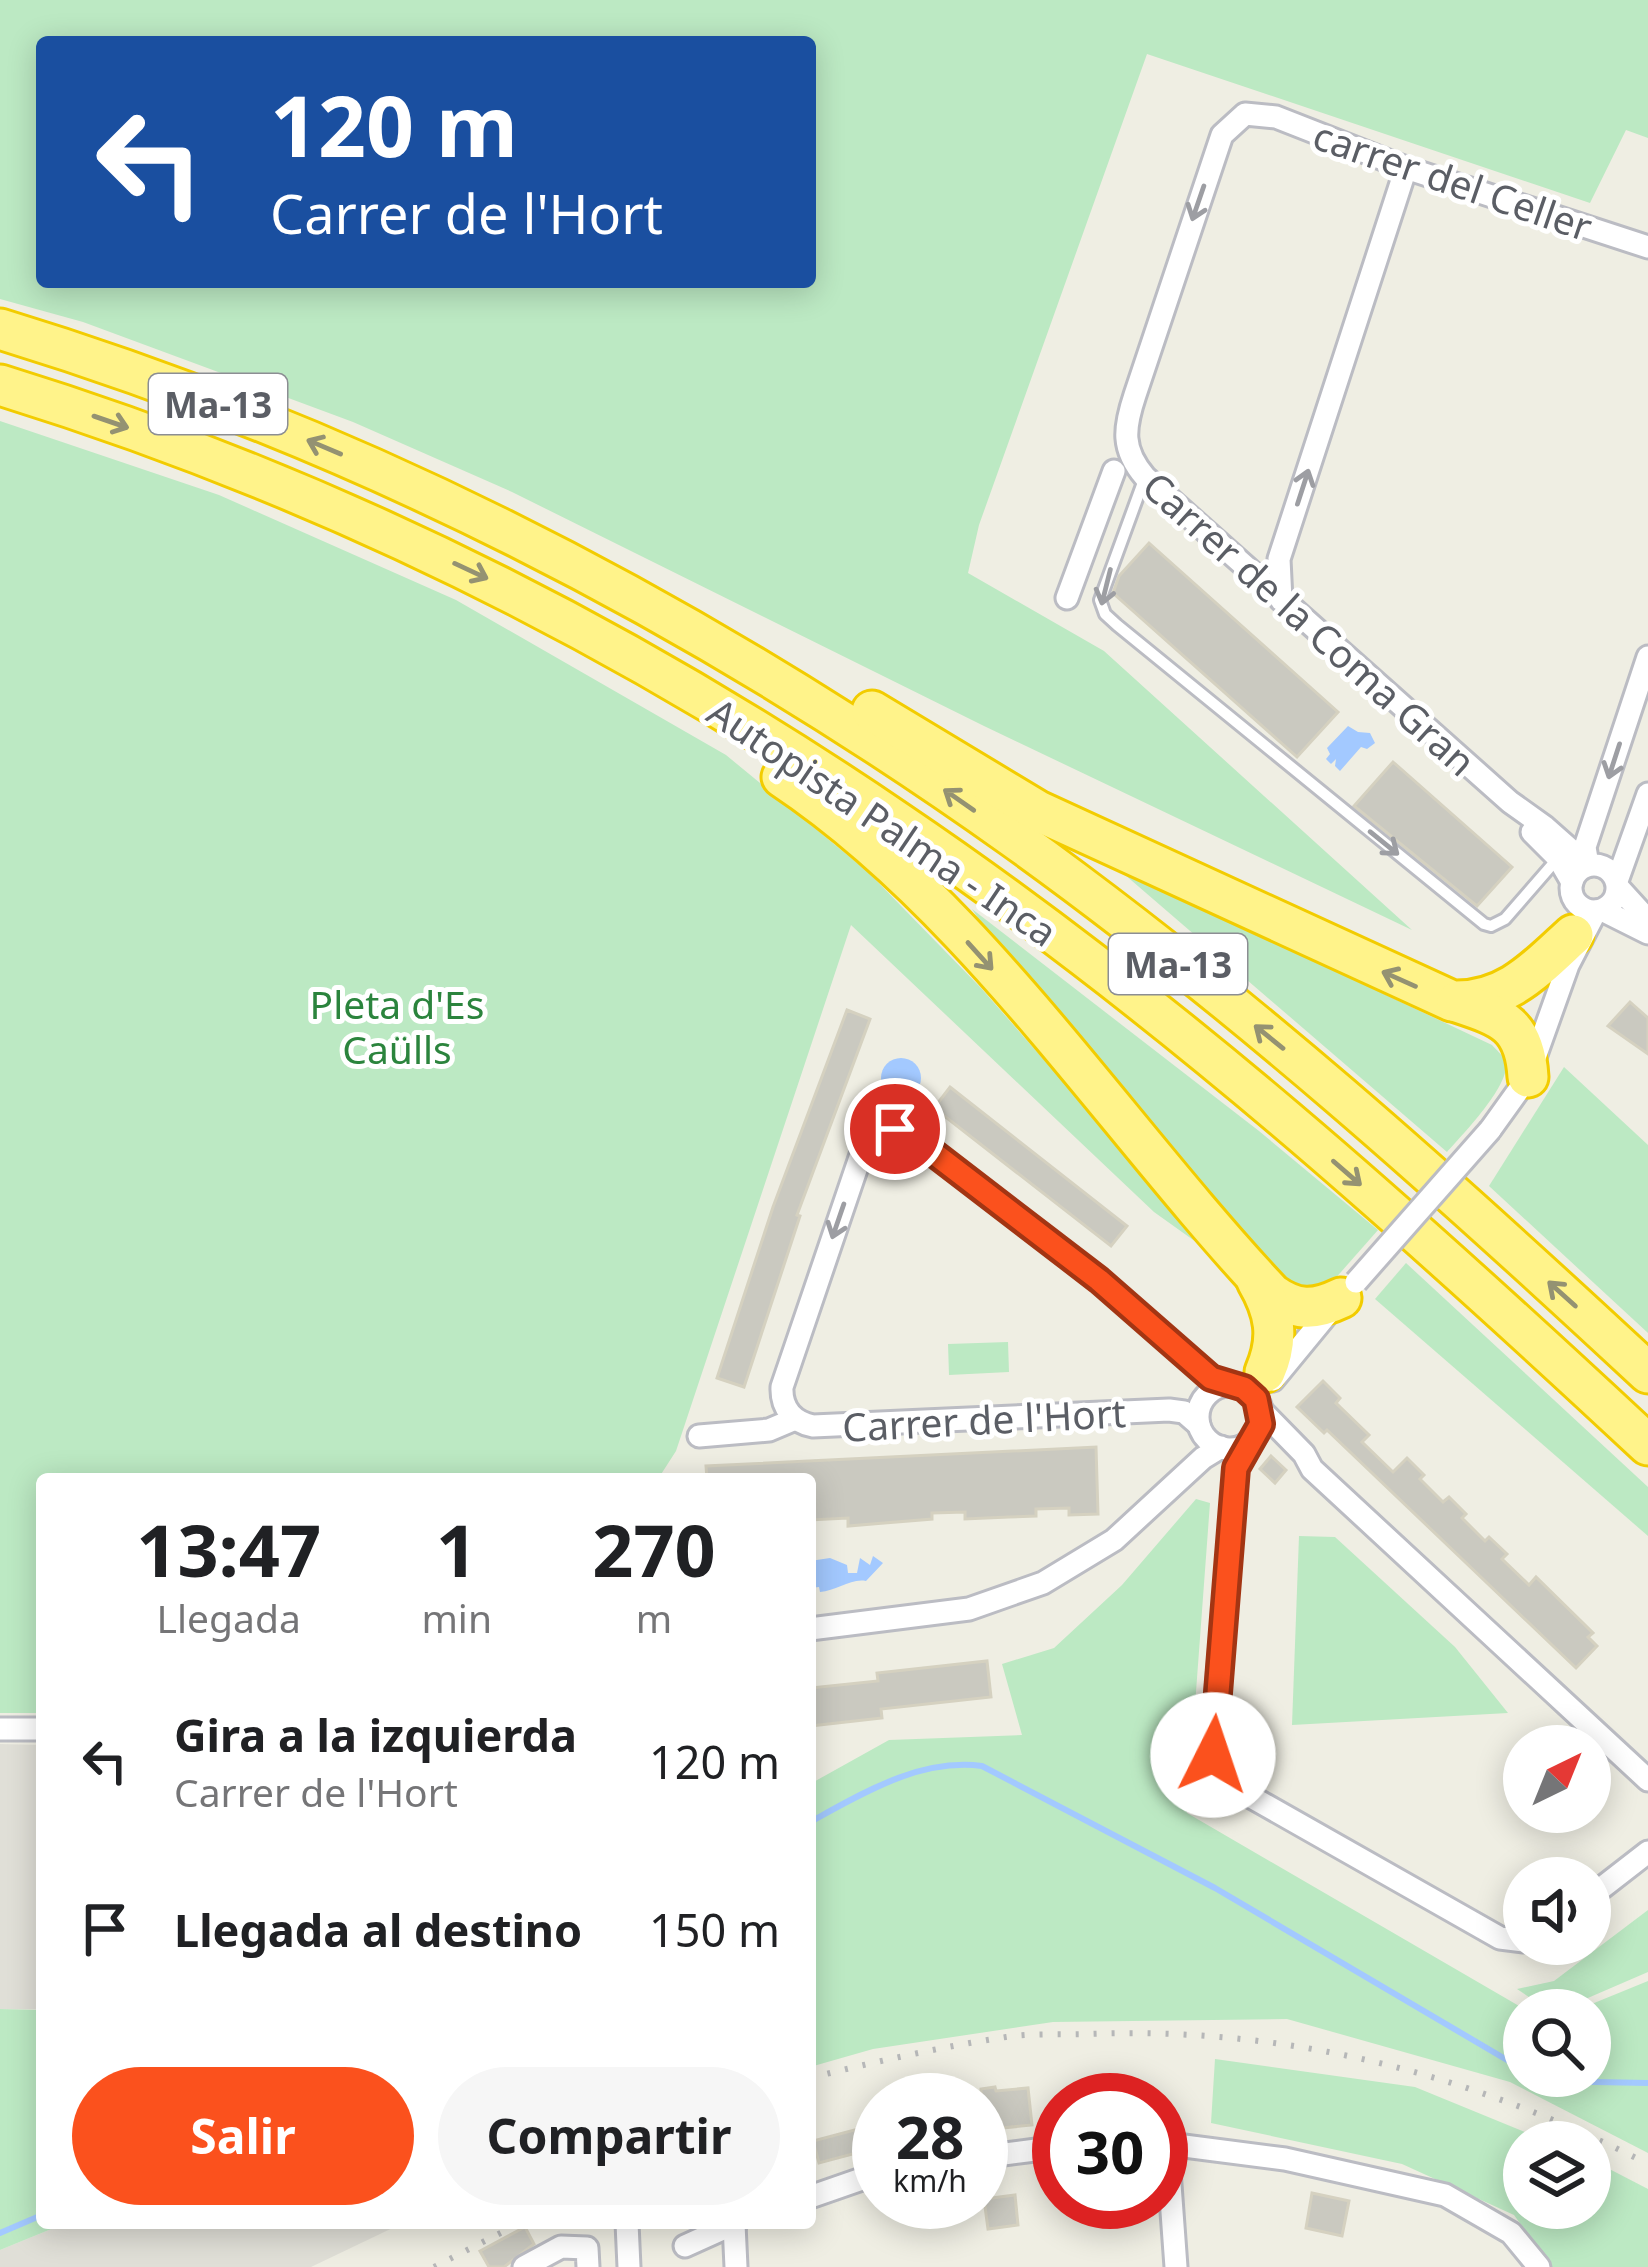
<!DOCTYPE html>
<html lang="es">
<meta charset="utf-8">
<style>
:root{--surface:#fff;--page:#f6f6f6;--text:#202124;--muted:#757577;--accent:#fb511d}
body{margin:0;font-family:"Noto Sans",sans-serif;background:var(--page);color:var(--text);height:100vh;display:flex;flex-direction:column;font-size:45px;white-space:nowrap}
*{box-sizing:border-box;margin:0}
p{font-size:39px;color:var(--muted)}
.icon{flex:none;width:66px;height:66px;fill:none;stroke:currentColor;stroke-width:2;stroke-linecap:round;stroke-linejoin:round}
.map{position:relative;flex:1;overflow:hidden}
.sheet{position:absolute;left:36px;top:1473px;width:780px;height:756px;display:flex;flex-direction:column;background:var(--surface);border-radius:12px;box-shadow:0 6px 30px #0003}
.sheet>*{flex:none}
.banner{position:absolute;left:36px;top:36px;width:780px;height:252px;border-radius:12px;box-shadow:0 6px 30px #0003;background:#1a4fa0;color:#fff;overflow:hidden}
.needle{width:78px;rotate:43deg}
.tools{position:absolute;left:1503px;top:1725px;display:grid;gap:24px}
.tools a{display:grid;place-items:center;width:108px;height:108px;border-radius:50%;background:var(--surface);box-shadow:0 6px 30px #0003;font-size:60px}
.speed{position:absolute;left:852px;top:2073px;display:flex;gap:24px;font-size:60px;font-weight:700;text-align:center}
.speed>*{display:grid;place-content:center;width:156px;height:156px;border-radius:50%;background:var(--surface);box-shadow:0 6px 30px #0003;line-height:1}
.speed small{font-size:30px;font-weight:400}
.speed .limit{border:18px solid #d22;background:#fff;color:#111}
.pin{position:absolute;display:grid;place-items:center;width:102px;height:102px;color:#fff;margin:-51px;border:6px solid #fff;border-radius:50%;box-shadow:0 3px 12px #0007}
.me{position:absolute;width:132px;margin:-66px;rotate:4deg;stroke-linejoin:round;filter:drop-shadow(0 0 9px #0008)}
.turn{display:flex;align-items:center;gap:42px;height:252px;padding:0 36px;font-size:54px}
.turn .icon{width:156px;height:156px;stroke-width:2.5}
.turn b{display:block;font-size:84px;line-height:102px}
.eta{display:flex;justify-content:space-evenly;align-items:center;height:204px;text-align:center}
.eta b{font-size:72px;font-weight:700;line-height:84px}
.button{display:flex;gap:24px;margin-top:auto;padding:24px 36px}
.button a{flex:1;height:138px;border-radius:72px;background:var(--accent);color:#fff;font-size:48px;font-weight:700;line-height:138px;text-align:center}
.button a+a{background:var(--page);color:var(--text)}
ul{padding:0;list-style:none}
li{display:flex;align-items:center;gap:36px;height:168px;padding:0 36px}
li div{flex:1}
li b{display:block;font-size:45px}
li em{font-style:normal}
.map>svg:first-child{display:block}
.industrial{fill:#e0dfd7}
.green{fill:#bce9c3;fill-rule:evenodd}
.water{fill:#a3c9ff}
.lines{fill:none;stroke-linecap:round;stroke-linejoin:round}
.stream{stroke:#a3c9ff;stroke-width:6}
.building{fill:#cac9c0;stroke:#d5d1c0;stroke-width:3}
.lane-casing{stroke:#bbbcc3;stroke-width:16}
.street-casing{stroke:#bbbcc3;stroke-width:27}
.highway-casing{stroke:#f2cc00;stroke-width:45}
.lane{stroke:#fff;stroke-width:10}
.street{stroke:#fff;stroke-width:21}
.highway{stroke:#fff38a;stroke-width:39}
.rail{stroke:#b6b7b8;stroke-width:6;stroke-dasharray:3 15;stroke-linecap:butt}
.street-bridge-casing{stroke:#bbbcc3;stroke-width:27;stroke-linecap:butt}
.street-bridge{stroke:#fff;stroke-width:21}
.oneway{stroke:#9d9ea3}
.oneway2{stroke:#949272}
.route-casing{stroke:#a33513;stroke-width:30}
.route{stroke:#fb511d;stroke-width:21}
.labels{text-anchor:middle;dominant-baseline:central;stroke-width:10;stroke-linejoin:round;paint-order:stroke}
.shield{fill:#fff;stroke:#8c8e93;stroke-width:3}
.shield-label{font-size:36px;font-weight:bold;fill:#5b5e65}
.street-label{font-size:39px;fill:#5b5e65;stroke:#fff}
.park-label{font-size:39px;fill:#2b843d;stroke:#fff}
</style>
<div class="map">
<svg width="1648" height="2267" viewBox="0 0 1648 2267">
<rect width="100%" height="100%" fill="#efeee3"/>
<g class="industrial">
<polygon points="0,1744 42,1745 42,2009 0,2009"/>
<polygon points="66,2223 403,2223 311,2267 0,2267 0,2250"/>
</g>
<g class="green">
<path d="M 0,0 L 1648,0 L 1648,138 L 1626,130 L 1590,203 L 1147,54 L 979,525 L 968,573 L 1104,651 L 1412,930 L 984,726 L 512,492 L 353,422 L 83,322 L 0,299 ZM 810,42 L 810,282 L 42,282 L 42,42 Z"/>
<polygon points="0,421 219,495 456,600 726,755 868,872 981,988 1217,1257 1154,1212 851,925 676,1451 658,1479 42,1479 42,1713 0,1713"/>
<path d="M 1117,868 L 1492,1045 C 1496,1050 1502,1054 1505,1060 C 1514,1082 1461,1136 1447,1152 Z"/>
<polygon points="972,909 1259,1131 1378,1230 1326,1289 1296,1295 1028,994"/>
<polygon points="1564,1067 1648,1145 1648,1333 1489,1186"/>
<polygon points="1406,1263 1648,1487 1648,1536 1375,1299"/>
<polygon points="1008,1342 1009,1372 949,1375 948,1344"/>
<polygon points="1196,1499 1210,1503 1187,1813 1526,2010 1524,2076 1590,2076 1590,2010 1577,2010 1648,1981 1648,2153 1510,2082 1287,2019 1053,2022 873,2049 810,2067 810,1784 889,1740 1022,1735 1002,1664 1054,1648 1122,1585"/>
<polygon points="1299,1536 1335,1537 1455,1647 1508,1713 1292,1725"/>
<polygon points="1648,1910 1648,1972 1560,2010 1548,2010 1517,1989 1554,1981"/>
<polygon points="0,2009 42,2010 42,2223 66,2223 0,2250"/>
<polygon points="1215,2059 1415,2087 1549,2142 1524,2142 1524,2208 1590,2208 1590,2159 1648,2189 1648,2267 1551,2267 1514,2215 1402,2164 1211,2123"/>
</g>
<g class="water">
<polygon points="1348,726 1358,732 1370,733 1375,743 1367,749 1361,747 1340,771 1335,766 1336,759 1331,764 1326,759 1330,754 1327,748"/>
<circle cx="901" cy="1078" r="20"/>
<path d="M 873,1556 L 883,1563 L 866,1581 C 851,1578 836,1591 820,1592 L 819,1587 L 810,1588 L 810,1561 L 830,1558 L 847,1565 L 848,1573 L 857,1573 L 860,1558 L 870,1565 Z"/>
</g>
<g class="lines">
<g class="stream">
<path d="M 810,1822 C 863,1793 920,1758 982,1766 L 1215,1888 L 1524,2070"/>
<polyline points="1534,2076 1543,2081 1648,2083"/>
<polyline points="0,2233 42,2215"/>
</g>
</g>
<g class="building">
<polygon points="1149,543 1338,712 1297,757 1113,593 1119,576"/>
<polygon points="1393,762 1512,867 1477,906 1354,806"/>
<polygon points="1630,1002 1648,1018 1648,1054 1608,1026"/>
<polygon points="847,1010 870,1019 797,1215 800,1216 744,1387 717,1378 773,1207"/>
<polygon points="950,1087 1127,1226 1111,1246 934,1108"/>
<polygon points="1323,1381 1340,1398 1336,1403 1369,1435 1362,1442 1393,1472 1407,1458 1424,1475 1420,1479 1443,1502 1449,1497 1466,1514 1462,1518 1485,1541 1489,1537 1507,1554 1502,1559 1529,1585 1536,1577 1593,1633 1588,1637 1597,1646 1576,1668 1327,1430 1324,1433 1297,1407"/>
<polygon points="1096,1447 1098,1514 1069,1515 1069,1508 1036,1509 1036,1516 1009,1517 965,1519 965,1512 932,1513 932,1519 848,1526 848,1518 810,1520 810,1479 707,1479 706,1466"/>
<polygon points="1271,1456 1286,1470 1275,1483 1260,1469"/>
<polygon points="987,1661 991,1697 881,1709 882,1718 810,1726 810,1688 878,1681 877,1673"/>
<polygon points="995,2087 996,2091 1028,2088 1032,2125 981,2130 981,2089"/>
<polygon points="873,2125 879,2147 819,2163 813,2141"/>
<polygon points="1312,2193 1349,2201 1342,2236 1306,2228"/>
<polygon points="1015,2195 1018,2225 988,2229 984,2199"/>
<polygon points="525,2227 534,2244 504,2267 489,2267 480,2251"/>
</g>
<g class="lines">
<g class="lane-casing">
<polyline id="lane" points="1145,477 1100,600 1105,614 1117,625 1484,924 1491,926 1505,919 1558,858"/>
</g>
<g class="street-casing">
<g id="street">
<polyline points="1067,598 1114,471"/>
<polyline points="1281,600 1279,559 1406,168"/>
<polyline points="1532,832 1558,858 1572,882"/>
<circle cx="1594" cy="888" r="23"/>
<path d="M 1588,865 L 1545,827 L 1510,802 L 1145,477 C 1121,449 1124,428 1135,395 L 1222,135 L 1245,114 L 1276,117 L 1406,168 L 1648,247"/>
<polyline points="1588,865 1585,847 1648,657"/>
<polyline points="1617,881 1648,794"/>
<polyline points="1618,887 1648,920"/>
<polyline points="1602,910 1648,933"/>
<polyline points="1490,1130 1528,1077 1568,965 1596,911"/>
<polyline points="1273,1380 1333,1307"/>
<circle cx="1230" cy="1417" r="32"/>
<polyline points="1260,1409 1304,1454 1312,1469 1648,1780"/>
<path d="M 1199,1425 L 1184,1412 L 1169,1410 L 813,1426 C 793,1422 781,1408 782,1387 L 865,1143 C 881,1127 895,1126 914,1138 L 1099,1280 L 1212,1378 L 1227,1385"/>
<polyline points="699,1436 769,1430 795,1419"/>
<polyline points="1246,1444 1236,1468 1212,1747 1219,1771 1239,1790 1500,1938 1524,1941"/>
<polyline points="810,1629 969,1609 1043,1583 1114,1540 1203,1458 1221,1447"/>
<polyline points="0,1729 42,1729"/>
<polyline points="1590,1897 1648,1852"/>
<polyline points="1161,2143 1285,2159 1445,2195 1511,2233 1539,2267"/>
<polyline points="1167,2143 1176,2267"/>
<polyline points="981,2157 1059,2147"/>
<polyline points="810,2197 879,2173"/>
<polyline points="627,2223 629,2267"/>
<polyline points="734,2224 736,2267"/>
<polyline points="685,2246 736,2223"/>
<polyline points="524,2267 561,2247 587,2248 588,2267"/>
</g>
</g>
<g class="highway-casing">
<g id="highway">
<path d="M 0,329 C 364,440 704,617 1013,837 C 1238,998 1446,1185 1648,1373"/>
<path d="M 0,385 C 321,484 622,634 899,823 C 1168,1005 1411,1224 1648,1445"/>
<path d="M 872,711 L 1038,811 L 1452,1001 C 1506,1003 1536,969 1573,935"/>
<path d="M 782,777 C 974,905 1114,1126 1272,1294 C 1296,1311 1314,1311 1341,1298"/>
<path d="M 1457,1002 C 1502,1017 1525,1024 1528,1077"/>
<path d="M 1257,1281 C 1275,1312 1280,1338 1265,1372"/>
</g>
</g>
<use href="#lane" class="lane"/>
<use href="#street" class="street"/>
<use href="#highway" class="highway"/>
<g class="rail">
<path d="M 810,2078 C 874,2062 940,2047 1006,2037 C 1032,2033 1061,2035 1088,2034 C 1286,2026 1472,2074 1648,2164"/>
<polyline points="434,2267 520,2223"/>
</g>
<g class="street-bridge-casing">
<polyline id="street-bridge" points="1356,1282 1490,1130"/>
</g>
<use href="#street-bridge" class="street-bridge"/>
</g>
<defs><path id="oneway-shaft" d="M-6 0H5M1.5-3L5.5 0L1.5 3" fill="none" stroke-width="1.6" stroke-linecap="round" stroke-linejoin="round" transform="scale(3)"/></defs>
<g class="oneway">
<use href="#oneway-shaft" transform="translate(1198 203) rotate(109)"/>
<use href="#oneway-shaft" transform="translate(1303 487) rotate(-72)"/>
<use href="#oneway-shaft" transform="translate(1106 587) rotate(104)"/>
<use href="#oneway-shaft" transform="translate(1614 761) rotate(108)"/>
<use href="#oneway-shaft" transform="translate(1384 843) rotate(39)"/>
<use href="#oneway-shaft" transform="translate(838 1221) rotate(109)"/>
</g>
<g class="oneway2">
<use href="#oneway-shaft" transform="translate(111 422) rotate(19)"/>
<use href="#oneway-shaft" transform="translate(324 447) rotate(-157)"/>
<use href="#oneway-shaft" transform="translate(471 571) rotate(25)"/>
<use href="#oneway-shaft" transform="translate(959 800) rotate(-145)"/>
<use href="#oneway-shaft" transform="translate(980 956) rotate(48)"/>
<use href="#oneway-shaft" transform="translate(1399 979) rotate(-156)"/>
<use href="#oneway-shaft" transform="translate(1269 1037) rotate(-141)"/>
<use href="#oneway-shaft" transform="translate(1347 1173) rotate(41)"/>
<use href="#oneway-shaft" transform="translate(1562 1294) rotate(-138)"/>
</g>
<g class="lines">
<g class="route-casing">
<polyline id="route" points="895,1129 914,1138 1099,1280 1211,1378 1244,1388 1256,1399 1261,1424 1236,1468 1213,1755"/>
</g>
<use href="#route" class="route"/>
</g>
<g class="labels">
<g class="shield">
<rect x="149" y="374" width="138" height="60" rx="9"/>
<rect x="1109" y="934" width="138" height="60" rx="9"/>
</g>
<g class="shield-label">
<text x="218" y="404">Ma-13</text>
<text x="1178" y="964">Ma-13</text>
</g>
<g class="street-label">
<text transform="translate(1453 180) rotate(19)">carrer del Celler</text>
<text transform="translate(1310 623) rotate(42)">Carrer de la Coma Gran</text>
<text transform="translate(883 821) rotate(34)">Autopista Palma - Inca</text>
<text transform="translate(984 1419) rotate(-3)">Carrer de l'Hort</text>
</g>
<g class="park-label">
<text x="397" y="1003">Pleta d'Es<tspan x="397" dy="45">Caülls</tspan></text>
</g>
</g>
</svg>
<div class="tools">
<a><svg class="needle" viewBox="-14 -14 28 28"><path d="M0-13l5 13h-10z" fill="#e53935"/><path d="M0 13l5-13h-10z" fill="#757577"/></svg></a>
<a><svg class="icon" aria-label="sound" viewBox="0 0 24 24"><path d="M4 9h4l5-4v14l-5-4H4zM17 9q2 3 0 6"/></svg></a>
<a><svg class="icon" aria-label="search" viewBox="0 0 24 24"><circle cx="10" cy="10" r="6"/><path d="M15 15l6 6"/></svg></a>
<a><svg class="icon" aria-label="layers" viewBox="0 0 24 24"><path d="M12 4l9 5-9 5-9-5zM3 14l9 5 9-5"/></svg></a>
</div>
<div class="speed"><div>28<small>km/h</small></div><div class="limit">30</div></div>
<div class="pin" style="left:895px;top:1129px;background:#d93025"><svg class="icon" aria-label="arrive" viewBox="0 0 24 24"><path d="M6 21V4h12l-3 4 3 4H6"/></svg></div>
<svg class="me" style="left:1213px;top:1755px" viewBox="-20 -20 40 40"><circle r="19" fill="#fff"/><path d="M0-13L10 11 0 6-10 11z" fill="#fb511d"/></svg>
<div class="banner">
<div class="turn"><svg class="icon" aria-label="left" viewBox="0 0 24 24"><path d="M17 20v-9H6M10 6l-5 5 5 5"/></svg><div><b>120 m</b>Carrer de l'Hort</div></div>
</div>
<section class="sheet">
<div class="eta">
<div><b>13:47</b><p>Llegada</p></div>
<div><b>1</b><p>min</p></div>
<div><b>270</b><p>m</p></div>
</div>
<ul>
<li><svg class="icon" aria-label="left" viewBox="0 0 24 24"><path d="M17 20v-9H6M10 6l-5 5 5 5"/></svg><div><b>Gira a la izquierda</b><p>Carrer de l'Hort</p></div><em>120 m</em></li>
<li><svg class="icon" aria-label="arrive" viewBox="0 0 24 24"><path d="M6 21V4h12l-3 4 3 4H6"/></svg><div><b>Llegada al destino</b></div><em>150 m</em></li>
</ul>
<div class="button"><a>Salir</a><a>Compartir</a></div>
</section>
</div>
